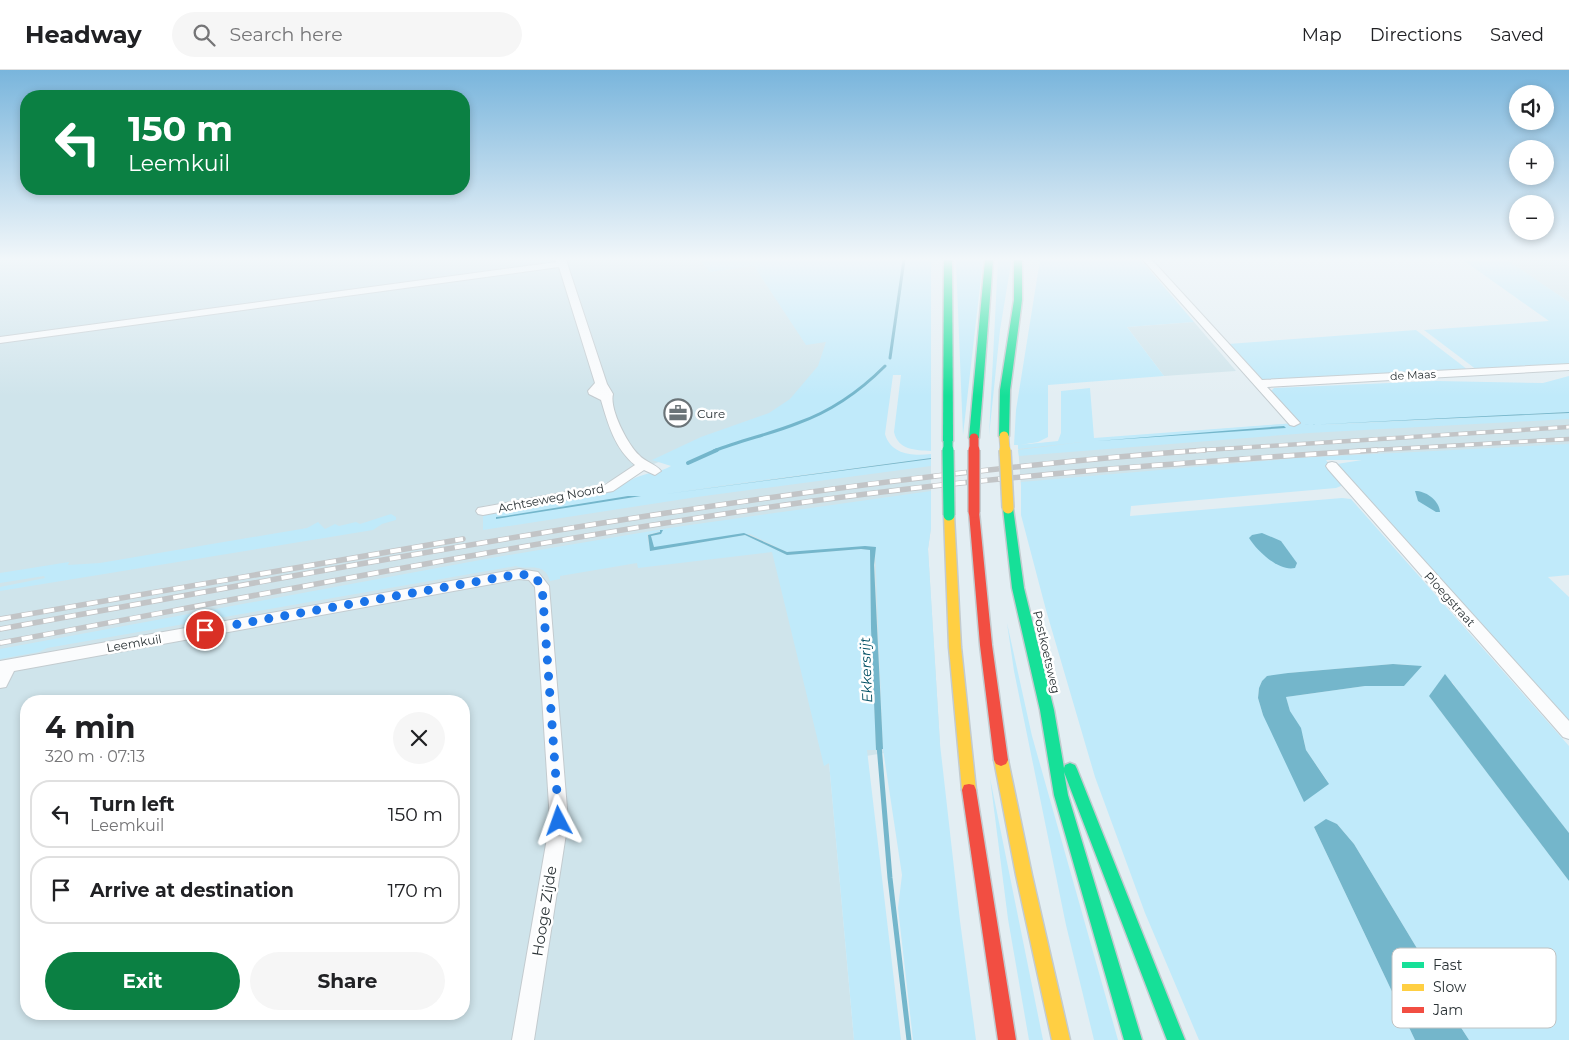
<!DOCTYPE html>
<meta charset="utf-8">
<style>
:root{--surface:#fff;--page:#f6f6f6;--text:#202124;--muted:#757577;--line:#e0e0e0;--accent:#0b8043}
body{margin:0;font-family:Montserrat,sans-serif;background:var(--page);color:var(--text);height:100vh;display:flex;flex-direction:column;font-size:19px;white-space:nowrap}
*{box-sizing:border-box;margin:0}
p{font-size:16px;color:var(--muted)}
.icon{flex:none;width:28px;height:28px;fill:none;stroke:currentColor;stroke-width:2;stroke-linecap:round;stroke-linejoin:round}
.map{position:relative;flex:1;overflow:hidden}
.side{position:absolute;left:20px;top:625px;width:450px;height:325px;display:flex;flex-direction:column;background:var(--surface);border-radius:20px;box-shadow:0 2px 8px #0003}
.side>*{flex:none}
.guide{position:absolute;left:20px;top:20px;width:450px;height:105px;border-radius:20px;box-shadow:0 2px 8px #0003;background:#0b8043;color:#fff;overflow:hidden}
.fabs{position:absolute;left:1509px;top:15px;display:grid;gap:10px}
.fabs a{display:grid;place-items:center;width:45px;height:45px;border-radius:50%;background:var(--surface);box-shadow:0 2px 8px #0003;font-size:25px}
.pin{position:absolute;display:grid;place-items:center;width:42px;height:42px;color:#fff;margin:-21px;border:2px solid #fff;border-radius:50%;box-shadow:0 1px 5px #0007}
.me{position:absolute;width:55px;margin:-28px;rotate:356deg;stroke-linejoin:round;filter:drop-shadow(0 0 4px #0008)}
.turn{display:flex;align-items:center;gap:18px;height:105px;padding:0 25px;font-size:22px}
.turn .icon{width:65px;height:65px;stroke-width:2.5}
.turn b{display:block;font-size:35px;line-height:42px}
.round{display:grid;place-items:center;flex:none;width:52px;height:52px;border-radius:26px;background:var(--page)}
.head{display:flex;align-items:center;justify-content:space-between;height:85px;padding:0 25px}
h1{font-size:30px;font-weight:700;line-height:38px}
.button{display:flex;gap:10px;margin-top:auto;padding:10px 25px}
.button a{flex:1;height:58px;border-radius:30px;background:var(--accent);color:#fff;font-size:20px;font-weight:700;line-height:58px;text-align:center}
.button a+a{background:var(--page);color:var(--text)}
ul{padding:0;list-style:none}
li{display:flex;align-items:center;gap:15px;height:68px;margin:0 10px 8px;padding:0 15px;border:2px solid var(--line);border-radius:20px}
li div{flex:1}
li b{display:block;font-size:19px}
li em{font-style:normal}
header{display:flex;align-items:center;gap:30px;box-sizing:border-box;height:70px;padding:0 25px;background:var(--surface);border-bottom:1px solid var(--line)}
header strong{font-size:24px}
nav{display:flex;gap:28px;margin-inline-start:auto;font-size:18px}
.search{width:350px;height:45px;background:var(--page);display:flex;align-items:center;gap:12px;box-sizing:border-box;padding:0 18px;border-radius:28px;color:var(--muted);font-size:19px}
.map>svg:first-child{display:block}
.built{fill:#cfe4eb;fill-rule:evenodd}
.green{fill:#c0eafa;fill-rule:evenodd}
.water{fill:#74b6cb}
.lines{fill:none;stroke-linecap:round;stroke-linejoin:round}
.stream-far2{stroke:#74b6cb;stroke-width:3}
.stream-far1{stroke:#74b6cb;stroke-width:4}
.stream{stroke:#74b6cb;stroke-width:5}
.street-casing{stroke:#c3cbcf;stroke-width:2}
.fast-casing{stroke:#c3cbcf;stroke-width:3}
.slow-casing{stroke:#c3cbcf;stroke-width:3}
.jam-casing{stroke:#c3cbcf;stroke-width:3}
.street{fill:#fbfcfd;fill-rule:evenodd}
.fast{fill:#16e098;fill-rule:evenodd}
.slow{fill:#ffcf43;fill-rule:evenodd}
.jam{fill:#f24e42;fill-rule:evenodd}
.rail-far1-casing{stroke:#c2c4c6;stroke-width:4.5}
.rail-casing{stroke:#c2c4c6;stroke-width:5.5}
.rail-far1{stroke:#fff;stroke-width:3;stroke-dasharray:9;stroke-linecap:butt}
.rail{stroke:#fff;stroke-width:4;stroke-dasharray:11;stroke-linecap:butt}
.fast-bridge-far1-casing{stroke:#c3cbcf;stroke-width:11;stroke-linecap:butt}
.fast-bridge-casing{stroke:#c3cbcf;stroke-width:14;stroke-linecap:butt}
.slow-bridge-far1-casing{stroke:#c3cbcf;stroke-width:11;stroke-linecap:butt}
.slow-bridge-casing{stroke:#c3cbcf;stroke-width:14;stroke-linecap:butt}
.jam-bridge-far1-casing{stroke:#c3cbcf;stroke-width:11;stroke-linecap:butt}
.jam-bridge-casing{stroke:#c3cbcf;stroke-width:14;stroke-linecap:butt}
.fast-bridge-far1{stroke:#16e098;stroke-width:9}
.fast-bridge{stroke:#16e098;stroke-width:11}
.slow-bridge-far1{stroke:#ffcf43;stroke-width:9}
.slow-bridge{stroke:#ffcf43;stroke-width:11}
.jam-bridge-far1{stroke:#f24e42;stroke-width:9}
.jam-bridge{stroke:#f24e42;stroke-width:11}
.route{stroke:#1a73e8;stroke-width:9;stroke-dasharray:0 16.2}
.labels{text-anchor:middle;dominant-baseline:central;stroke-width:5;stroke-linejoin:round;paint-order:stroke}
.far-street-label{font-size:11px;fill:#2a3235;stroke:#fff}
.poi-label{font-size:12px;fill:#2a3235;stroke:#fff;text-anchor:start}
.street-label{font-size:12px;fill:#2a3235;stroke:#fff}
.water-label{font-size:14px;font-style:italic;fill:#004f63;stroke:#fff}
.near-street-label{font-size:15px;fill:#2a3235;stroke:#fff}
.key{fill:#fff;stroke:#bfc2c2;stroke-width:1}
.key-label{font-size:14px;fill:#2a3235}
</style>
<header>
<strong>Headway</strong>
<div class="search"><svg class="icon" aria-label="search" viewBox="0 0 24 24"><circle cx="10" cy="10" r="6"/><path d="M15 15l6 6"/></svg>Search here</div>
<nav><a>Map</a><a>Directions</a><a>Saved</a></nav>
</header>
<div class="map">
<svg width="1569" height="970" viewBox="0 0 1569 970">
<rect width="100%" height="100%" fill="#e3eef3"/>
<g class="built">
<path d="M 0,190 L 825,190 L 832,259 L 818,304 L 774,347 L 600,415 L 584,420 L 483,436 L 483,445 L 931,385 L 931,458 L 928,479 L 940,674 L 829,692 L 854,970 L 0,970 ZM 26,631 L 464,631 L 464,944 L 26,944 Z"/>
<polygon points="1506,190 1569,190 1569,232"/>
<polygon points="1194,252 1236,301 1164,306 1127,257"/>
<polygon points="1569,340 1569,376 1341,388 1021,416 1018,375 1296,353"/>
</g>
<g class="green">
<path d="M 699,190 L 931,190 L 931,381 C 915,380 898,380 894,362 L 901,305 L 893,305 L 885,364 C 891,385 913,386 931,384 L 931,388 L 666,423 L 931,389 L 931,396 L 697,427 L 483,460 L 483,445 L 600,425 C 614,421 626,411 640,406 C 651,402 661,402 671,396 L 652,390 L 701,367 L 769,343 L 790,329 L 818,296 L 826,272 L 806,275 L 754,196 L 710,202 Z"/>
<polygon points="956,190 983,190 963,365"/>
<polygon points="998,190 1011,190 1011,193 1000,260 989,366"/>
<polygon points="1040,190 1141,190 1194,252 1127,257 1164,306 1048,315 1048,367 1038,372 1020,375 1058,371 1061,363 1061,321 1090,318 1094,368 1296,353 1271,321 1274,318 1436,311 1543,313 1569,306 1569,342 1305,356 1569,343 1569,349 1309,363 1019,386 1018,380 1082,372 1018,379 1018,375 1014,375 1016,340"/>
<polygon points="1463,190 1507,190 1569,232 1569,296 1477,300 1424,260 1549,251"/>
<polygon points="1416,260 1472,303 1264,311 1260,309 1228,274"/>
<path d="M 1569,374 L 1569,505 L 1548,507 L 1569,527 L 1569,653 L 1337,394 L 1362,390 L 1326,390 L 1340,408 L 1341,416 L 1336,418 L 1131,436 L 1130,446 L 1342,428 L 1351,429 L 1569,676 L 1569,763 L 1466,632 L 1452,612 L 1429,626 L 1569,811 L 1569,970 L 1469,970 L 1427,905 L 1421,885 L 1354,774 L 1337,754 L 1326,750 L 1314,757 L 1415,970 L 1199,970 L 1145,843 L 1095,707 L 1046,540 L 1021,445 L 1021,412 L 1298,388 ZM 1393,594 L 1410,595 L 1404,616 L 1365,616 L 1286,627 L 1290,641 L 1303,666 L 1306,680 L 1328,712 L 1263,645 L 1258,628 L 1259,618 L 1262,611 L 1288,603 Z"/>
<path d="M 931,421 L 931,458 L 928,479 L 940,674 L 960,851 L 976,970 L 913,970 L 898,838 L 902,805 L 883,679 L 875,477 L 787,482 L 750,464 L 656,478 L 653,476 L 651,466 L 661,464 L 661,461 L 647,465 L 650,481 L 745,465 L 787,485 L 861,479 L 870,480 L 871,558 L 876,680 L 867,680 L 901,970 L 854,970 L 829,693 L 824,696 L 772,482 L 638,498 L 637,493 L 560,506 L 560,509 L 550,511 C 544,490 527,501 516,496 L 47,578 L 39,582 L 0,589 L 0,579 L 491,488 L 669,458 Z"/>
<polygon points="391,444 396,447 396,450 382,454 373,460 0,521 0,517 45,508 44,506 0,513 0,503 69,492 68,495 100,493 307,458 318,452 325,459 335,454 339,456 356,452 360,454"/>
<polygon points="1007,553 1032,666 1118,970 1094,970 1066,855 1014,601"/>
<polygon points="990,708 1043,970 1029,970 1008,849"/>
</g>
<g class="water">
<polygon points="1569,342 1569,343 1304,355 1305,355"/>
<polygon points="1284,356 1286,358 1097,371"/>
<polygon points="931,388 931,389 666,424"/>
<path d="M 1415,421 C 1426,421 1439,430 1440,442 L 1436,442 L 1418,431 Z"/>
<polygon points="628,426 641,426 496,449 496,447 505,446"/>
<polygon points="660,460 663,460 661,464 651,466 654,477 744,463 787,482 865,476 876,477 874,495 883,679 876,680 871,558 870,480 861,479 787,485 745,465 650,481 648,465 660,462"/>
<path d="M 1262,463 L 1281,471 L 1297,493 L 1295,498 C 1279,502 1257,481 1249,468 L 1252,465 Z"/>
<polygon points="1393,594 1422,596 1404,616 1365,616 1286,627 1290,641 1301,658 1306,680 1329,714 1304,732 1263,645 1258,628 1259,618 1262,611 1267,606 1288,603"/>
<polygon points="1445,604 1569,763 1569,811 1429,626"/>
<polygon points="1326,749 1337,754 1354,774 1421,885 1427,905 1469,970 1415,970 1314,757"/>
</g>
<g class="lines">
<g class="stream-far2">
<polyline points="890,288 904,190"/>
<path d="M 714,381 C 741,370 771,364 798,353 C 832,341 860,321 885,296"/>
</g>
<polyline class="stream-far1" points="688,393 717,380"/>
<polyline class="stream" points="879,675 890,808 909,970"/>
<g class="street-casing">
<g id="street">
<path d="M 556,190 L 566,190 L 607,314 L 613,324 C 609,339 628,375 639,385 C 645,392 656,394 661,401 L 655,405 L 644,400 L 613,421 L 483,445 L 478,444 L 476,441 L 478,438 L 605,415 L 635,395 C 615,379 608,354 601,330 L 589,324 L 588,321 L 595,313 L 559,197 L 0,273 L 0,267 L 557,192 Z"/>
<polygon points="1143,190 1152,190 1262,310 1569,294 1569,300 1267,317 1300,353 1294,356 1290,355"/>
<polygon points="1332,392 1336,393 1569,651 1569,669 1563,667 1328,399 1326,396 1328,393"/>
<polygon points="519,499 538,502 549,516 568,751 534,970 512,970 550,751 535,517 529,510 519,509 14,601 6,617 0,618 0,591"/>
</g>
</g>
<g class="fast-casing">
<g id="fast">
<polygon points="944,190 952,190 953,371 948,374 943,371"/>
<polygon points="985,190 993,190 979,368 974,371 969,368"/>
<polygon points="1014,190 1022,190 1022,230 1010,320 1009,366 1004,369 999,366 1000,320 1014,230"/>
<polygon points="1008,434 1013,438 1024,518 1054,640 1064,698 1065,695 1070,693 1075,695 1077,699 1185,970 1167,970 1064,702 1068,725 1142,970 1124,970 1054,725 1040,640 1012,518 1003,438"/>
</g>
</g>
<g class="slow-casing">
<g id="slow">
<polygon points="949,441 954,445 961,577 976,720 974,725 969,726 964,725 962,720 949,577 944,445"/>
<polygon points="1001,684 1006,686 1008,690 1032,805 1070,970 1052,970 1016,805 994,690 996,686"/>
</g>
</g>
<g class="jam-casing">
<g id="jam">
<polygon points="974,438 979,442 992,575 1008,690 1006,694 1001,696 996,694 994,690 980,575 969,442"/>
<polygon points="969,714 974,715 976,720 1016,970 998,970 962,720 964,715"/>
</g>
</g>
<use href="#street" class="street"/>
<use href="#fast" class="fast"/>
<use href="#slow" class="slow"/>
<use href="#jam" class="jam"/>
<g class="rail-far1-casing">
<g id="rail-far1">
<polyline points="1189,381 1569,357"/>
<polyline points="1357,381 1569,369"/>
</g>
</g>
<g class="rail-casing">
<g id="rail">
<polyline points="0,549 463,469"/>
<path d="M 0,559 C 400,487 799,409 1205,380"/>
<path d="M 0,573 C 271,523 540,469 813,431 C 1000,405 1189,392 1377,380"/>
</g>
</g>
<use href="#rail-far1" class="rail-far1"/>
<use href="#rail" class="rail"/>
<g class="fast-bridge-far1-casing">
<polyline id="fast-bridge-far1" points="948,371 948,381"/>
</g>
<g class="fast-bridge-casing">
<polyline id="fast-bridge" points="948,380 949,445"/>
</g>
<g class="slow-bridge-far1-casing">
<polyline id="slow-bridge-far1" points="1004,366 1005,381"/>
</g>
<g class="slow-bridge-casing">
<polyline id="slow-bridge" points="1005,380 1008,438"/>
</g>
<g class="jam-bridge-far1-casing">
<polyline id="jam-bridge-far1" points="974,368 974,381"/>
</g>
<g class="jam-bridge-casing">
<polyline id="jam-bridge" points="974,380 974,442"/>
</g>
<use href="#fast-bridge-far1" class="fast-bridge-far1"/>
<use href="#fast-bridge" class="fast-bridge"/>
<use href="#slow-bridge-far1" class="slow-bridge-far1"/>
<use href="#slow-bridge" class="slow-bridge"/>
<use href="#jam-bridge-far1" class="jam-bridge-far1"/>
<use href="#jam-bridge" class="jam-bridge"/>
</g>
<linearGradient id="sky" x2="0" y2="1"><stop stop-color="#79b5dc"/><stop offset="0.58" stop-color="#f2f7fa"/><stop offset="1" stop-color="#f2f7fa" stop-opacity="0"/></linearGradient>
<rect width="1569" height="326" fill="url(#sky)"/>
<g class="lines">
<polyline class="route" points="205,560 519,504 534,506 542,516 559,751"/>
</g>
<defs>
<g id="office-ring" transform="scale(1.4375)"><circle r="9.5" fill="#fff" stroke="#6b7478" stroke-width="1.5"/><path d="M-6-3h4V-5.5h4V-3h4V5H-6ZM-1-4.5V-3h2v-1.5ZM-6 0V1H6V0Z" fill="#6b7478"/></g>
</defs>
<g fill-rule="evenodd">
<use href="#office-ring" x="678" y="343"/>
</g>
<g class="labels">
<g class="far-street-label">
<text transform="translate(1413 305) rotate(-3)">de Maas</text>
</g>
<g class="poi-label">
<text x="697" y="343">Cure</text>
</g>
<g class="street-label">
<text transform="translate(551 428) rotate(-11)">Achtseweg Noord</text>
<text transform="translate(1450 529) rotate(48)">Ploegstraat</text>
<text transform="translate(134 573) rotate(-10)">Leemkuil</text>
<text transform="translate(1047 582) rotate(77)">Postkoetsweg</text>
</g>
<g class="water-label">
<text transform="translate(866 600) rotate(-92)">Ekkersrijt</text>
</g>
<g class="near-street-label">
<text transform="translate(544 841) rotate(-81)">Hooge Zijde</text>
</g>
</g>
<rect x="1392" y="878" width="164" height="80" rx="8" class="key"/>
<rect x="1402" y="892" width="22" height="6" fill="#16e098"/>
<rect x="1402" y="914" width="22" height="7" fill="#ffcf43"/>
<rect x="1402" y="937" width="22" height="6" fill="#f24e42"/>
<g class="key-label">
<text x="1433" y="900">Fast</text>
<text x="1433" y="922">Slow</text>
<text x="1433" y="945">Jam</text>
</g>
</svg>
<div class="fabs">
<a><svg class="icon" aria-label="sound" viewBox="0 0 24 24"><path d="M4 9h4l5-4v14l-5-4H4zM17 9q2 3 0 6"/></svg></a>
<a>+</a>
<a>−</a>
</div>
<div class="pin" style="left:205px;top:560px;background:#d93025"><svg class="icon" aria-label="arrive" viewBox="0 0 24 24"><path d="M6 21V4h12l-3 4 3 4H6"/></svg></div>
<svg class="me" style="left:559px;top:751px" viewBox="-20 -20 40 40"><path d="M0-17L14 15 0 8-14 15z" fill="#1a73e8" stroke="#fff" stroke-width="4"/></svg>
<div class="guide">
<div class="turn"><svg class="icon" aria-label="left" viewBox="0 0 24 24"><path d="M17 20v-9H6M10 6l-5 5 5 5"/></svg><div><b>150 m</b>Leemkuil</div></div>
</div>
<section class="side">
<div class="head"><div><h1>4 min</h1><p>320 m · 07:13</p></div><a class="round"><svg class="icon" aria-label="close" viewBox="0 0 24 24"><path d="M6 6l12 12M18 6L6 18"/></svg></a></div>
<ul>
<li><svg class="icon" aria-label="left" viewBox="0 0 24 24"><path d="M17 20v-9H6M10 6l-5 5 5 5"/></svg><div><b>Turn left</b><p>Leemkuil</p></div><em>150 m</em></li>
<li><svg class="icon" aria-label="arrive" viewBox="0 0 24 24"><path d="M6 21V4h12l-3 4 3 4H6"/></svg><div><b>Arrive at destination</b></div><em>170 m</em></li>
</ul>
<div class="button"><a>Exit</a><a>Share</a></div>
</section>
</div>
